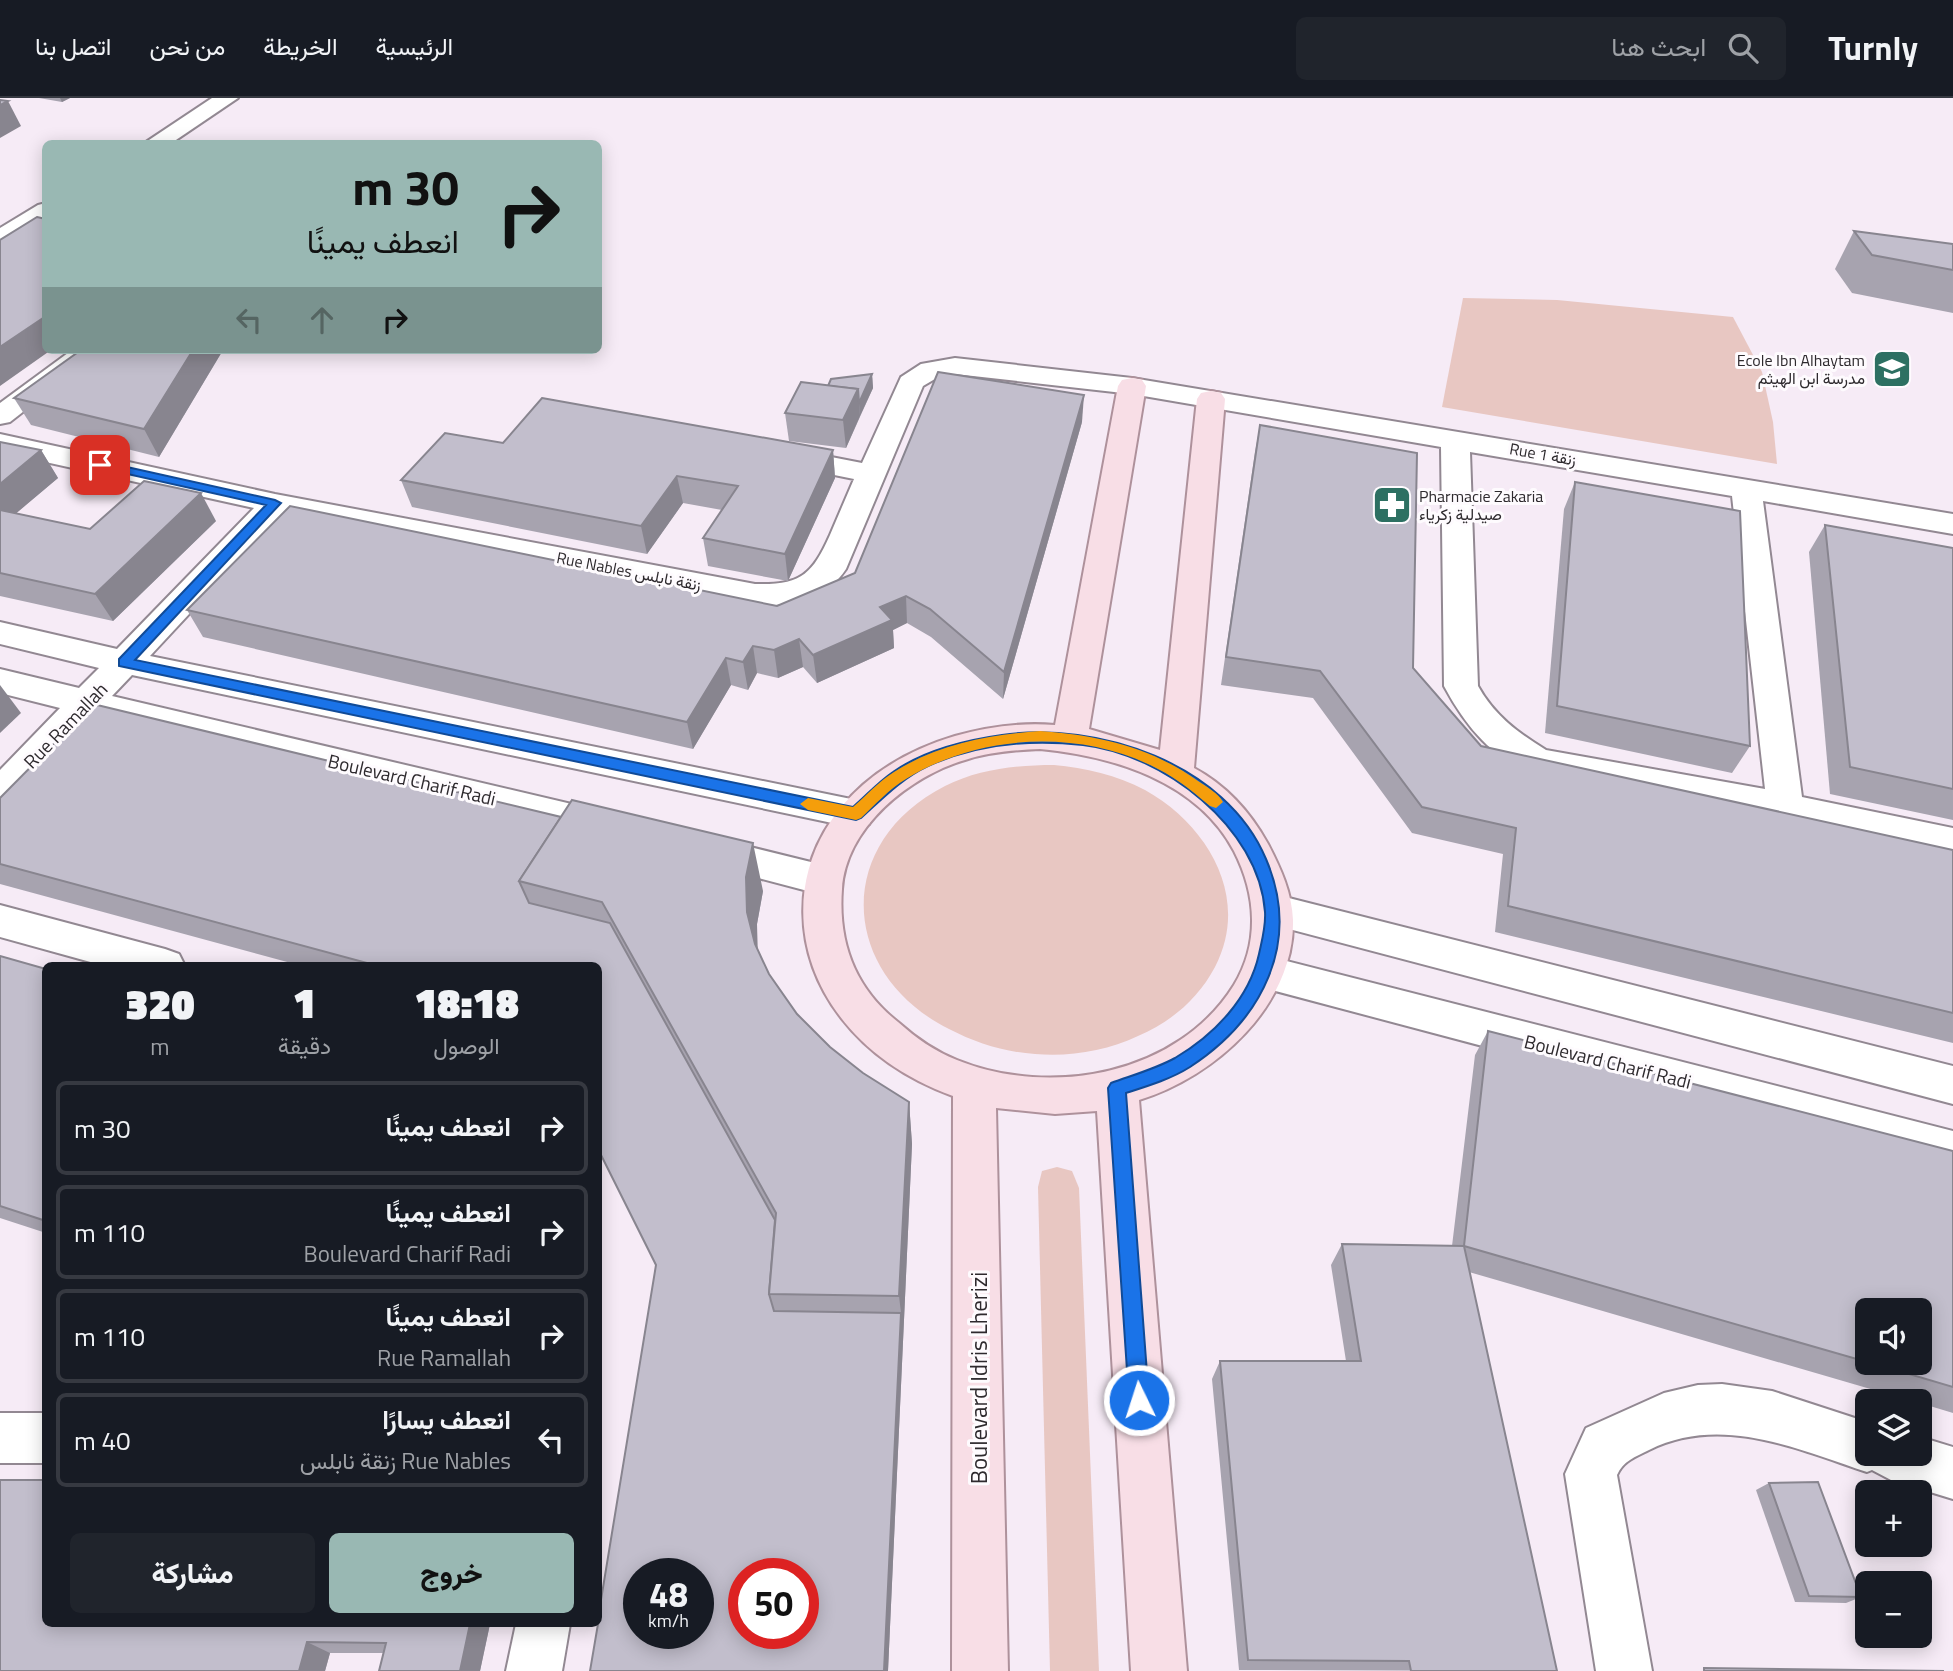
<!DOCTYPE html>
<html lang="ar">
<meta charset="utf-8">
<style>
:root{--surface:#171b24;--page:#20242c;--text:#f1f3f6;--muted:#9ea1a6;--line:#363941;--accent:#99b8b3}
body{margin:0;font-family:"Titillium Web",Vazirmatn,sans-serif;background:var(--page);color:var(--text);direction:rtl;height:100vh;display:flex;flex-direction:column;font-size:26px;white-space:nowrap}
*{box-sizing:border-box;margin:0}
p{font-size:23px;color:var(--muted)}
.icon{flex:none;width:38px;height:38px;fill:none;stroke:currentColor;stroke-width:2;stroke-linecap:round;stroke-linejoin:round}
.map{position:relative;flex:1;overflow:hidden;direction:ltr}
.drawer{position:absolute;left:42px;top:864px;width:560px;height:665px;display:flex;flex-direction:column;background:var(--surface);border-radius:10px;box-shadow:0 4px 18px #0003;direction:rtl}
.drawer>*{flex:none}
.top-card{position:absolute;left:42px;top:42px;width:560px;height:214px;border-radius:10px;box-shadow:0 4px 18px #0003;direction:rtl;background:#99b8b3;color:#111;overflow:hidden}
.tools{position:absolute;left:1855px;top:1200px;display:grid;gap:14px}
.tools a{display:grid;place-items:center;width:77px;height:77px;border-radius:10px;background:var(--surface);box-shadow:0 4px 18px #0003;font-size:35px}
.speed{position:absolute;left:623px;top:1460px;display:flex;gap:14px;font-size:35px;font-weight:700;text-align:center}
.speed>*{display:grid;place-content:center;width:91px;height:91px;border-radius:50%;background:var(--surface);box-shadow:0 4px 18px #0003;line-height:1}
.speed small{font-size:18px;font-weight:400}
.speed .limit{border:10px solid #d22;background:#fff;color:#111}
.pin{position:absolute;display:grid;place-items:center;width:60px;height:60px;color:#fff;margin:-30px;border-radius:14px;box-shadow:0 4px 10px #0006}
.me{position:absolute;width:77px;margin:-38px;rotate:356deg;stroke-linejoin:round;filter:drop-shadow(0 0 5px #0008)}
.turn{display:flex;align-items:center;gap:24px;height:147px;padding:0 28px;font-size:32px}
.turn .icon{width:91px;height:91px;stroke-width:2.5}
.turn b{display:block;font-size:49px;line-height:60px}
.lanes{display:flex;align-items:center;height:66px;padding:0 28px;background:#0003;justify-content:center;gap:35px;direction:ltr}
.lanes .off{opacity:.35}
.eta{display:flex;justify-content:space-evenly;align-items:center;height:119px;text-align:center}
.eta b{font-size:42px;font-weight:800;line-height:49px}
.action{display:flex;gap:14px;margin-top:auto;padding:14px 28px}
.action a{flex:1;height:80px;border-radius:10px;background:var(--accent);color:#111;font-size:28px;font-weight:800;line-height:80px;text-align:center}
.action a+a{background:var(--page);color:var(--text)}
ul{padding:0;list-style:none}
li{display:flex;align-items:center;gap:21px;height:94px;margin:0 14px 10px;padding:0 14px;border:4px solid var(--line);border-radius:10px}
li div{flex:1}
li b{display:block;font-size:26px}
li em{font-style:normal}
header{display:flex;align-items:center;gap:42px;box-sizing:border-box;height:98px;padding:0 35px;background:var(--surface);border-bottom:2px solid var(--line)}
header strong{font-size:33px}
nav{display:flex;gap:38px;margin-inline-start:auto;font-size:24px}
.search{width:490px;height:63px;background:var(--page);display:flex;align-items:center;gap:18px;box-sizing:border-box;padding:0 24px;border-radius:10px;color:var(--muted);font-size:26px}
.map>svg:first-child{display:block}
.green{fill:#e8c7c2}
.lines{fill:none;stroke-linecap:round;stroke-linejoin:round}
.minor-casing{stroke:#928892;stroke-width:4}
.major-casing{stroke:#ae919b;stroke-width:4}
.minor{fill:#fff;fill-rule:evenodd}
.major{fill:#f8dee6;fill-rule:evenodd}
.wall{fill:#a7a3af;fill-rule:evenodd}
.shaded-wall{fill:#88858f}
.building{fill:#c2becc;stroke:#88858f;stroke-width:2;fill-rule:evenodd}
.route{fill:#1a73e8;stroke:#114b97;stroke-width:2}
.slow{fill:#f59e0b}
.labels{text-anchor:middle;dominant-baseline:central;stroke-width:6;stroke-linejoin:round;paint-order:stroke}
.far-poi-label{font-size:16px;fill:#2e2a2e;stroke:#fefbfe;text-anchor:end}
.far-street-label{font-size:16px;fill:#2e2a2e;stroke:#fefbfe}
.street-label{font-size:19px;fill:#2e2a2e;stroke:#fefbfe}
.near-street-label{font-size:23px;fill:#2e2a2e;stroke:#fefbfe}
</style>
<header>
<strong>Turnly</strong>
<div class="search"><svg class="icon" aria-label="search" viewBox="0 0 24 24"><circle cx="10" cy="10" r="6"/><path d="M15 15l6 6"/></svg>ابحث هنا</div>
<nav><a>الرئيسية</a><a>الخريطة</a><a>من نحن</a><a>اتصل بنا</a></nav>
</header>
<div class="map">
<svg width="1953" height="1573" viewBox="0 0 1953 1573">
<rect width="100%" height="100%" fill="#f6ebf6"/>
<g class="green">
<polygon points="1463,200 1557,202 1733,219 1762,274 1773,324 1777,366 1442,309"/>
<path d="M 1054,667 C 1085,670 1117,677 1145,692 C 1208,727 1251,800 1215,869 C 1198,901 1171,924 1138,938 C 1106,953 1070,959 1035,956 C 1004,954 976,945 949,931 C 839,876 833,745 945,688 C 979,671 1017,667 1054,667 Z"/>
<polygon points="1057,1069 1072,1073 1079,1090 1099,1573 1050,1573 1038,1089 1042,1073"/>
</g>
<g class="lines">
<g class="minor-casing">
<g id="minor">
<polygon points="212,0 238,0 170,46 143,46"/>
<polygon points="46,105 46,123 9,146 0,148 0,130 38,107"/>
<polygon points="72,252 102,252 10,324 0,326 0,305"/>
<path d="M 955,260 L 1132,280 L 1953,416 L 1953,436 L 1763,403 L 1802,699 L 1953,730 L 1953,758 L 1785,723 L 1537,676 C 1493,663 1465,627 1444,588 L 1441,349 L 1132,296 L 955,276 L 940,278 L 923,288 L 846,471 C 827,501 788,508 755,508 L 282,416 L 150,558 L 856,702 L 869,706 L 874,716 L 869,726 L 856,730 L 132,577 L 112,598 L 614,716 L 627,720 L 633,730 L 627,740 L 614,744 L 94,618 L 13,705 L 0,709 L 0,672 L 60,610 L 0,595 L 0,571 L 79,590 L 99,570 L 0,546 L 0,524 L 117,551 L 254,410 L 0,354 L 0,336 L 275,396 L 755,486 C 801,487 812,477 830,437 C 838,418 846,400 854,381 L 775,365 L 770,359 L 775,353 L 785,350 L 862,365 L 901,279 L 921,266 ZM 1470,354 L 1732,398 L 1765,691 L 1546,652 C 1518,635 1494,617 1478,588 Z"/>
<polygon points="706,738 823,767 837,771 842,782 837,793 823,797 693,763 687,753 693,743"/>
<polygon points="1273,796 1953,968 1953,1006 1259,823 1253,812 1259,801"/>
<polygon points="0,807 165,851 179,856 185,868 105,868 0,839"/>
<polygon points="1263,857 1953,1033 1953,1073 1249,886 1243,874 1249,862"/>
<path d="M 1722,1286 L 1772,1293 L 1867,1324 L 1867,1356 L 1920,1356 L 1920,1339 L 1953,1349 L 1953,1401 L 1891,1382 L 1872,1372 L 1867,1374 C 1797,1351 1721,1316 1649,1352 C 1635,1359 1623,1363 1617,1377 L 1652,1573 L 1596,1573 L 1565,1376 L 1586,1330 L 1664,1295 L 1698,1287 Z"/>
<rect x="0" y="1315" width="46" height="50"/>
<polygon points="516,1526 570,1526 562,1573 506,1573"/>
</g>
</g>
<g class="major-casing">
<path id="major" d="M 1132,280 L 1142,282 L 1146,288 L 1089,631 L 1160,652 L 1197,301 L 1201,295 L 1211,293 L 1221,295 L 1225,301 L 1194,670 C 1226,687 1251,715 1268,746 C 1280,769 1292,795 1293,822 C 1295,907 1215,979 1139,1002 L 1187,1573 L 1131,1573 L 1097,1013 L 1055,1016 L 996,1010 L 1008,1573 L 952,1573 L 953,998 C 757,927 749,700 955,638 C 987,629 1022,624 1055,627 L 1118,288 L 1122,282 ZM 1040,651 C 1113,658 1197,683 1234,753 C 1256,796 1260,844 1234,887 C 1178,977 1051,1000 957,962 C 934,953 916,940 898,924 C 855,890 838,845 842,791 C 846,729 910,678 965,662 C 989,654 1015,652 1040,651 Z"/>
</g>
<use href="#minor" class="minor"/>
<use href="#major" class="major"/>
</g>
<g class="wall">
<polygon points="39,0 70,0 62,4"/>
<polygon points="1854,133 1953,146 1953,215 1852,195 1835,171"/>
<polygon points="223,252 159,359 31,327 14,300"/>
<polygon points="872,276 873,290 846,350 789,343 785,315 828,288"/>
<polygon points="1082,324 1003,601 931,539 907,525 893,532 894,550 817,585 803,569 778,580 757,575 748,592 731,587 693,651 203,539 187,512 777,508 855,475"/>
<polygon points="1260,327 1413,570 1481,648 1953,752 1953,945 1495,834 1503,756 1412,735 1313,600 1221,587 1255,354"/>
<polygon points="0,344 41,352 58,380 16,415 90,431 216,423 113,523 0,498"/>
<polygon points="503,345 833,352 835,380 788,483 708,468 703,440 722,412 683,405 647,456 412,409 401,382"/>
<polygon points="1575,384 1750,648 1732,675 1545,635 1564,411"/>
<polygon points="1825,427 1953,450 1953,722 1830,696 1809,454"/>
<polygon points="0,700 763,793 757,826 757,851 769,876 797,916 830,949 863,975 909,1004 912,1046 888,1573 590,1573 656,1168 598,868 302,868 0,786"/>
<polygon points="0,858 46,871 46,1135 0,1120"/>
<path d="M 1488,933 L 1953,1053 L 1953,1315 L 1920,1305 L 1920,1304 L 1915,1304 L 1469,1174 L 1557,1573 L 1239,1572 L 1212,1281 L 1220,1263 L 1346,1263 L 1331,1167 L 1342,1146 L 1452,1148 L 1475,957 ZM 1867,1213 L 1920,1265 L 1867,1265 Z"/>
<polygon points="1769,1385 1861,1499 1846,1505 1795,1504 1756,1392"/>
<polygon points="46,1526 490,1526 480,1573 379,1573 384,1555 330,1555 325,1573 0,1573"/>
</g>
<g class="shaded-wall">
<polygon points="60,0 70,0 62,4"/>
<polygon points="8,3 21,28 0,40 0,7"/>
<polygon points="46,218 46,252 51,252 0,288 0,249"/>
<polygon points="193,252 223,252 159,359 144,331"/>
<polygon points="872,276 873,290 860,318 859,305"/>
<polygon points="858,291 860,318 846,350 843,322"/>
<polygon points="1084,297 1082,324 1003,601 1004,574"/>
<polygon points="41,352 58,380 0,429 0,386"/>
<polygon points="833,352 835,380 788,483 785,456"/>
<polygon points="677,378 683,405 647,456 641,428"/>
<polygon points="201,395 216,423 113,523 95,496"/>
<polygon points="906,498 907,525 893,532 894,550 817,585 813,557 880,509"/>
<polygon points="799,541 803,569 778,580 774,552"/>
<polygon points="753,548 757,575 748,592 743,564"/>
<polygon points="726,560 731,587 693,651 687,624"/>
<polygon points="0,587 21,615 0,635"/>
<polygon points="753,745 763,793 757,826 758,861 747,814 746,779"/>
<polygon points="909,1004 912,1046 888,1573 884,1573 901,1215 899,1198"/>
<polygon points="470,1526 490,1526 480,1573 460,1573"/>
<polygon points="307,1544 330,1555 325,1573 299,1573"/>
</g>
<g class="building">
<polygon points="0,2 8,3 0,7"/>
<polygon points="37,119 46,121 46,218 0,249 0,142"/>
<polygon points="1854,133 1953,146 1953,172 1872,157"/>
<polygon points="81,252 193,252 144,331 14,300"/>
<polygon points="938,274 1084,297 1004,574 930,511 906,498 880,509 892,522 813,557 799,541 774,552 753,548 743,564 726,560 687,624 187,512 290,408 777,508 855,475"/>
<polygon points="872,276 859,305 858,291 828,288 831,281"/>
<polygon points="801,284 858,291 843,322 785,315"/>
<polygon points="542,300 833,352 785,456 703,440 738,388 677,378 641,428 401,382 445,335 503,345"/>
<polygon points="1260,327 1417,355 1413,570 1481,648 1953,752 1953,915 1508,808 1516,730 1422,709 1320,573 1226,559"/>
<polygon points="0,344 41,352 0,386"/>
<polygon points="144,383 201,395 95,496 0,475 0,412 90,431"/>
<polygon points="1575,384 1740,413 1750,648 1557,608"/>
<polygon points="1825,427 1953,450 1953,691 1850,669"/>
<path d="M 93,606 L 561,719 L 519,783 L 529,805 L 610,825 L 775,1122 L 769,1196 L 774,1213 L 901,1215 L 884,1573 L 590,1573 L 598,1526 L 598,1520 L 656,1167 L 598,1051 L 598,868 L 378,868 L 0,766 L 0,700 ZM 639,1475 L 698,1475 L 698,1535 L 639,1535 ZM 744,1475 L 803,1475 L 803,1535 L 744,1535 Z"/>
<polygon points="572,702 753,745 746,779 747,814 755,846 769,876 797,916 830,949 863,975 909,1004 899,1198 769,1196 776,1115 602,804 519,783"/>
<polygon points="0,858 46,871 46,1123 0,1108"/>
<polygon points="1488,933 1953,1053 1953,1289 1872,1265 1920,1265 1920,1213 1867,1213 1867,1264 1464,1148"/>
<polygon points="1342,1146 1464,1148 1557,1573 1411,1573 1409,1563 1248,1562 1220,1263 1361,1263"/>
<polygon points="0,1382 46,1382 46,1526 470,1526 460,1573 379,1573 386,1545 307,1544 299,1573 0,1573"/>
<polygon points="1818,1384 1861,1499 1809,1498 1769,1385"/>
<polygon points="1704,1570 1944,1573 1704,1573"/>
</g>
<path class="route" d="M 100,363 L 275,402 L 281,405 L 135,562 L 853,709 C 866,698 878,684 893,674 C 923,653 966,642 1002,637 C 1097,623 1226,665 1266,761 C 1302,845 1262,922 1190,969 C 1171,981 1148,988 1126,995 L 1149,1302 L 1146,1309 L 1139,1312 L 1132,1309 L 1129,1302 L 1108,990 L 1111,985 C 1133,977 1155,971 1175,960 C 1214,937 1249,901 1259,856 C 1262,842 1266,828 1265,814 C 1259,729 1163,656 1083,647 C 1030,641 977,646 928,668 C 902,680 882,701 861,720 L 856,722 L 119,568 L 119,561 L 266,407 L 96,369 L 96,364 Z"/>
<path class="slow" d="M 1040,633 C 1097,637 1151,649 1198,683 C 1207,689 1218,695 1223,704 L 1216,710 L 1210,708 C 1198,698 1185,687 1172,679 C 1093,630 984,633 906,681 C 889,691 875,707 861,720 L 856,722 L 808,712 L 800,706 L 808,700 L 853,709 C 866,698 879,683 894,674 C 938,646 989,637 1040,633 Z"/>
<defs>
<g id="university-square" transform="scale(2.0125)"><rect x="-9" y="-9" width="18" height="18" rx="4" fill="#2d7062" stroke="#fefbfe"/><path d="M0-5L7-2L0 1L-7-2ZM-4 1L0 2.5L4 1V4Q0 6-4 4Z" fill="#fff"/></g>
<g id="pharmacy-square" transform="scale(2.0125)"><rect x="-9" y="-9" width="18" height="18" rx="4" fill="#2d7062" stroke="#fefbfe"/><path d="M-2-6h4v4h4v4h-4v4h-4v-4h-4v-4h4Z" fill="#fff"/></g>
</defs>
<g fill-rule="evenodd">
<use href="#university-square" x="1892" y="271"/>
<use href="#pharmacy-square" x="1392" y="407"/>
</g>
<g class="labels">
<g class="far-poi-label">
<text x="1865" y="262">Ecole Ibn Alhaytam<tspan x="1865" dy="18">مدرسة ابن الهيثم</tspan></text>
<text x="1419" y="398" text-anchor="start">Pharmacie Zakaria<tspan x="1419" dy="18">صيدلية زكرياء</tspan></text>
</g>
<g class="far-street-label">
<text transform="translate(1543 356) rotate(10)">Rue 1 زنقة</text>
<text transform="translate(629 473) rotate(11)">Rue Nables زنقة نابلس</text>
</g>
<g class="street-label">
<text transform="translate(65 627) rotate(-46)">Rue Ramallah</text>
<text transform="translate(412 681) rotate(13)">Boulevard Charif Radi</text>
<text transform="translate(1608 963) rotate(14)">Boulevard Charif Radi</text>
</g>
<g class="near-street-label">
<text transform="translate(978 1280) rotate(-90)">Boulevard Idris Lherizi</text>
</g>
</g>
</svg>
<div class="tools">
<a><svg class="icon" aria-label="sound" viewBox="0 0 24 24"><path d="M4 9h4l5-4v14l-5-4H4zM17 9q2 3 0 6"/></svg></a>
<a><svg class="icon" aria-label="layers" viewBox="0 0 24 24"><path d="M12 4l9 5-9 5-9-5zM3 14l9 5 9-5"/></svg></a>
<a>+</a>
<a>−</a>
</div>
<div class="speed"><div>48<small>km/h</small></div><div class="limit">50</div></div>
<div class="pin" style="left:100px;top:367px;background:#d93025"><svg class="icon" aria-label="arrive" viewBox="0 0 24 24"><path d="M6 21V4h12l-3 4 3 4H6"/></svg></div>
<svg class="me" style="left:1139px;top:1302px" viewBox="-20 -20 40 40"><circle r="17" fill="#1a73e8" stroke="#fff" stroke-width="3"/><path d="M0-11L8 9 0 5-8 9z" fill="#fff"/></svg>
<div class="top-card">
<div class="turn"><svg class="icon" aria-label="right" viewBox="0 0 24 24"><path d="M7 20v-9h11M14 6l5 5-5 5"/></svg><div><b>30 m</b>انعطف يمينًا</div></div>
<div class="lanes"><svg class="icon off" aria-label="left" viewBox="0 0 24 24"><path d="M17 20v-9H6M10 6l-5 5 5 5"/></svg><svg class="icon off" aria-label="ahead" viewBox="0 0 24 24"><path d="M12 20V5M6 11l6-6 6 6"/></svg><svg class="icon" aria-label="right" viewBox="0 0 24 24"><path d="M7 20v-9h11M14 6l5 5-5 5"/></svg></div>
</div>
<section class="drawer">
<div class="eta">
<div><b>18:18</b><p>الوصول</p></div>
<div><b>1</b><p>دقيقة</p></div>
<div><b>320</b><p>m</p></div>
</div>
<ul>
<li><svg class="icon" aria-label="right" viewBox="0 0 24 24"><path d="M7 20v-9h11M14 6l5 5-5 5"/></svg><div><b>انعطف يمينًا</b></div><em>30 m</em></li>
<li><svg class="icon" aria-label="right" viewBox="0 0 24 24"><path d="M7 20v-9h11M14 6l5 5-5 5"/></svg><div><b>انعطف يمينًا</b><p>Boulevard Charif Radi</p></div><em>110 m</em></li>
<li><svg class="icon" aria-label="right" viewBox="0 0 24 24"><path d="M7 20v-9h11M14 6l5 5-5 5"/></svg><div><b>انعطف يمينًا</b><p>Rue Ramallah</p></div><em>110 m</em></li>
<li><svg class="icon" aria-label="left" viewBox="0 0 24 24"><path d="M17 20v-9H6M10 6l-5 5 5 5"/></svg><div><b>انعطف يسارًا</b><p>Rue Nables زنقة نابلس</p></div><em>40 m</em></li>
</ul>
<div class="action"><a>خروج</a><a>مشاركة</a></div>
</section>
</div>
